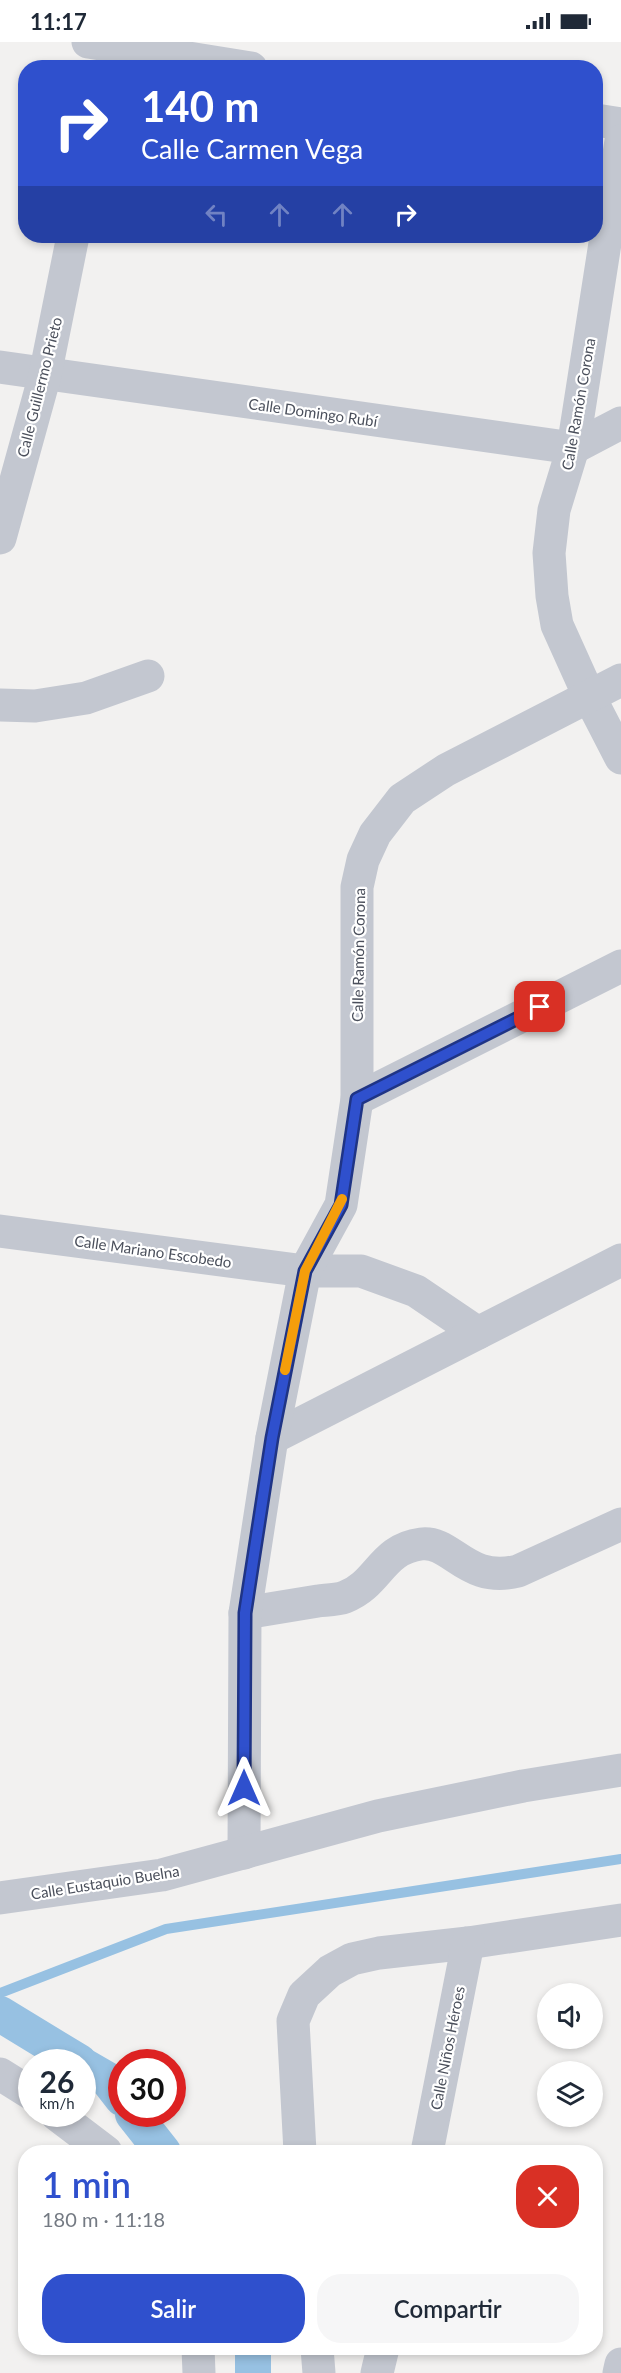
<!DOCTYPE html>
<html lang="es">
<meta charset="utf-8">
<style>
:root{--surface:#fff;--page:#f6f6f7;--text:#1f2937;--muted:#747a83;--accent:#2f50cd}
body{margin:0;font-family:Lato,sans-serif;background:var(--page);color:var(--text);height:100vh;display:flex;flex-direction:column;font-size:22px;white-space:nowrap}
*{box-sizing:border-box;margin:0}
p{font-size:20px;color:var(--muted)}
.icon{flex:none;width:33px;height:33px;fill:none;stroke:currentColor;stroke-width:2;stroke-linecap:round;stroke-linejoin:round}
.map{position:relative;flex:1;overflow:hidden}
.drawer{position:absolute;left:18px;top:2103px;width:585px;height:210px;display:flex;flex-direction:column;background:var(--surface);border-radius:24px;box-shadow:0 3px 9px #0003}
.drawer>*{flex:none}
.top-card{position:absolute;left:18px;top:18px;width:585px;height:183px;border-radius:24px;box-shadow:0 3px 9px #0003;background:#2f50cd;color:#fff;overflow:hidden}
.controls{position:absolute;left:537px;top:1941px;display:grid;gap:12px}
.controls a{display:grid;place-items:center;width:66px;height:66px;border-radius:50%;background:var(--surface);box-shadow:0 3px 9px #0003;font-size:30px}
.speed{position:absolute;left:18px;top:2007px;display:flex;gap:12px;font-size:30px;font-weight:700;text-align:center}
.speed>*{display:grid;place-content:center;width:78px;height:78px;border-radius:50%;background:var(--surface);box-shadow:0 3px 9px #0003;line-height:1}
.speed small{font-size:15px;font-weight:400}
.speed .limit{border:9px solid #d22;background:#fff;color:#111}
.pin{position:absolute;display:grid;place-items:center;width:51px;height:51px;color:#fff;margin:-26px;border-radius:12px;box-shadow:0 3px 9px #0006}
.me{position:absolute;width:66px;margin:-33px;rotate:0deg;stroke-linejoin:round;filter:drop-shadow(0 0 4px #0008)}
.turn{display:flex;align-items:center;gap:21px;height:126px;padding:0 24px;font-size:27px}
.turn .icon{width:78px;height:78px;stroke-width:2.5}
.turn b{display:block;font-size:42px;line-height:51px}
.lanes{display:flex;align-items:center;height:57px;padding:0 24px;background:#0003;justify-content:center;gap:30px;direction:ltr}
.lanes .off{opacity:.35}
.round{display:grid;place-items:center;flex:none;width:63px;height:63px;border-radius:24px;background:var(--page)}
.summary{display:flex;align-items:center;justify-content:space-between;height:102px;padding:0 24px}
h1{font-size:36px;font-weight:600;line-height:45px;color:var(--accent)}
.cta{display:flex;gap:12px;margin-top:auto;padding:12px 24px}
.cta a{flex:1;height:69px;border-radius:24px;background:var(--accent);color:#fff;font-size:24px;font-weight:600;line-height:69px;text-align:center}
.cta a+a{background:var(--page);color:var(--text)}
.status{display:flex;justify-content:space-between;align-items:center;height:42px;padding:0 30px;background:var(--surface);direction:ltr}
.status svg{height:16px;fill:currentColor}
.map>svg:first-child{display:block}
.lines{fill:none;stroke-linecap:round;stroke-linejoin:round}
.stream{stroke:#97c1e2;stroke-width:10}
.canal{stroke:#97c1e2;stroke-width:36}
.minor{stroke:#c3c7d0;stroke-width:33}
.route-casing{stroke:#1f3485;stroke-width:15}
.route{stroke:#2f50cd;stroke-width:10}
.slow{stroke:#f59e0b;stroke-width:10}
.labels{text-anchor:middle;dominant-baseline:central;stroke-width:4.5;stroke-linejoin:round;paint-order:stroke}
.street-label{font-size:15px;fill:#4a4f5b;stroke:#fff}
</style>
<div class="status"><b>11:17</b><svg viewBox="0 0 49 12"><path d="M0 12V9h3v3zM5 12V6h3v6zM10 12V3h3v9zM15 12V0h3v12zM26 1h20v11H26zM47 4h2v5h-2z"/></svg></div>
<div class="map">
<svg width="621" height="2331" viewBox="0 0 621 2331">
<rect width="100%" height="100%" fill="#f2f1f0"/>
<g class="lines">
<polyline class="stream" points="0,1951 166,1887 621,1817"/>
<g class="canal">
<polyline points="0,1972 79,2020"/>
<polyline points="82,2023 108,2038 122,2056"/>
<polyline points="133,2072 163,2110"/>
<polyline points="253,2331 253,2306"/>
</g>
<g class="minor">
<polyline points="88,0 251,26"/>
<polyline points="596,78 621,82"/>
<polyline points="621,99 573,406 554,468 549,511 552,554 557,583 589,654 621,716"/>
<polyline points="0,325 573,406 621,381"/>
<polyline points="0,496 45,333 73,194"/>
<polyline points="0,663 35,664 86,656 148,634"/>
<polyline points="357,1057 621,924"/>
<polyline points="0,1189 305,1229 361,1229 416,1249 478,1291"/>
<polyline points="272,1396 621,1218"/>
<path d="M 245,1571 C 269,1567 293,1563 318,1559 C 326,1558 337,1558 345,1555 C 379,1542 381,1507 421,1502 C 452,1498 466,1542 518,1529 L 621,1482"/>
<polyline points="244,1811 245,1571 272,1396 305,1229 341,1163 357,1057 357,845 363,818 375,792 402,757 446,728 621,638"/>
<polyline points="0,1856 162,1833 378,1774 523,1744 621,1728"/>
<polyline points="0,2032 32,2052"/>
<polyline points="56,2072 106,2110"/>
<polyline points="300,2110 293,1979 304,1953 330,1929 352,1917 379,1911 468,1901 621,1878"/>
<polyline points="427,2110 468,1901"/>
<polyline points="198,2306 199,2331"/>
<polyline points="317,2306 319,2331"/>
<polyline points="377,2331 383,2306"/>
<polyline points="619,2331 621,2322"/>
</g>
</g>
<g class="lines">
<g class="route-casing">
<polyline id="route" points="244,1746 245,1571 272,1396 305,1229 341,1163 357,1057 540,965"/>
</g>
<use href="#route" class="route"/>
<polyline class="slow" points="285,1328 305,1229 342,1157"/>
</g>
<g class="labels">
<g class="street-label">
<text transform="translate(39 345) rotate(-76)">Calle Guillermo Prieto</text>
<text transform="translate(578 362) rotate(-80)">Calle Ramón Corona</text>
<text transform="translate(313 370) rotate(8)">Calle Domingo Rubí</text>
<text transform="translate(358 913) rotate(-89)">Calle Ramón Corona</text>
<text transform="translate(153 1209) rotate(8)">Calle Mariano Escobedo</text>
<text transform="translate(105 1840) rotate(-9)">Calle Eustaquio Buelna</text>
<text transform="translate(447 2006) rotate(-79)">Calle Niños Héroes</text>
</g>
</g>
</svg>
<div class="controls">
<a><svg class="icon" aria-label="sound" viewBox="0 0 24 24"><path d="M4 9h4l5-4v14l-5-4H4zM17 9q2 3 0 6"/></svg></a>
<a><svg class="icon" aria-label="layers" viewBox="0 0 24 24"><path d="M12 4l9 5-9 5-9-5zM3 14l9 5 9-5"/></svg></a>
</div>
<div class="speed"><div>26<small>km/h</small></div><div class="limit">30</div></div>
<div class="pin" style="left:540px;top:965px;background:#d93025"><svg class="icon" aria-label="arrive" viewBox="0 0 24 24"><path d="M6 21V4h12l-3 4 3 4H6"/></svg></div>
<svg class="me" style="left:244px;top:1746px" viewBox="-20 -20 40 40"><path d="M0-17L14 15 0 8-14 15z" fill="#2f50cd" stroke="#fff" stroke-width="4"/></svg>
<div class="top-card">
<div class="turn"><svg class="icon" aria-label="right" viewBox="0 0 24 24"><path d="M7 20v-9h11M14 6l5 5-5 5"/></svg><div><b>140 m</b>Calle Carmen Vega</div></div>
<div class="lanes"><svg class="icon off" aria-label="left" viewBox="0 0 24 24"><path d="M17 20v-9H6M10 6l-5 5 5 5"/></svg><svg class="icon off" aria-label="ahead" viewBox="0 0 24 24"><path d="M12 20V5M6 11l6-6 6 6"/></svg><svg class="icon off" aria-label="ahead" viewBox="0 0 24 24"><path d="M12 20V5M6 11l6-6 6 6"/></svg><svg class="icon" aria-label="right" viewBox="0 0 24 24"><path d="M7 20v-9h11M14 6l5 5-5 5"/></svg></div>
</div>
<section class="drawer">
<div class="summary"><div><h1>1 min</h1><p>180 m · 11:18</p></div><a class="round" style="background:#d93025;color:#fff"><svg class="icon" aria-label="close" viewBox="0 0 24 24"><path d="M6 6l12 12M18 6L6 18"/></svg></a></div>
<div class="cta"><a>Salir</a><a>Compartir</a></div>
</section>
</div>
